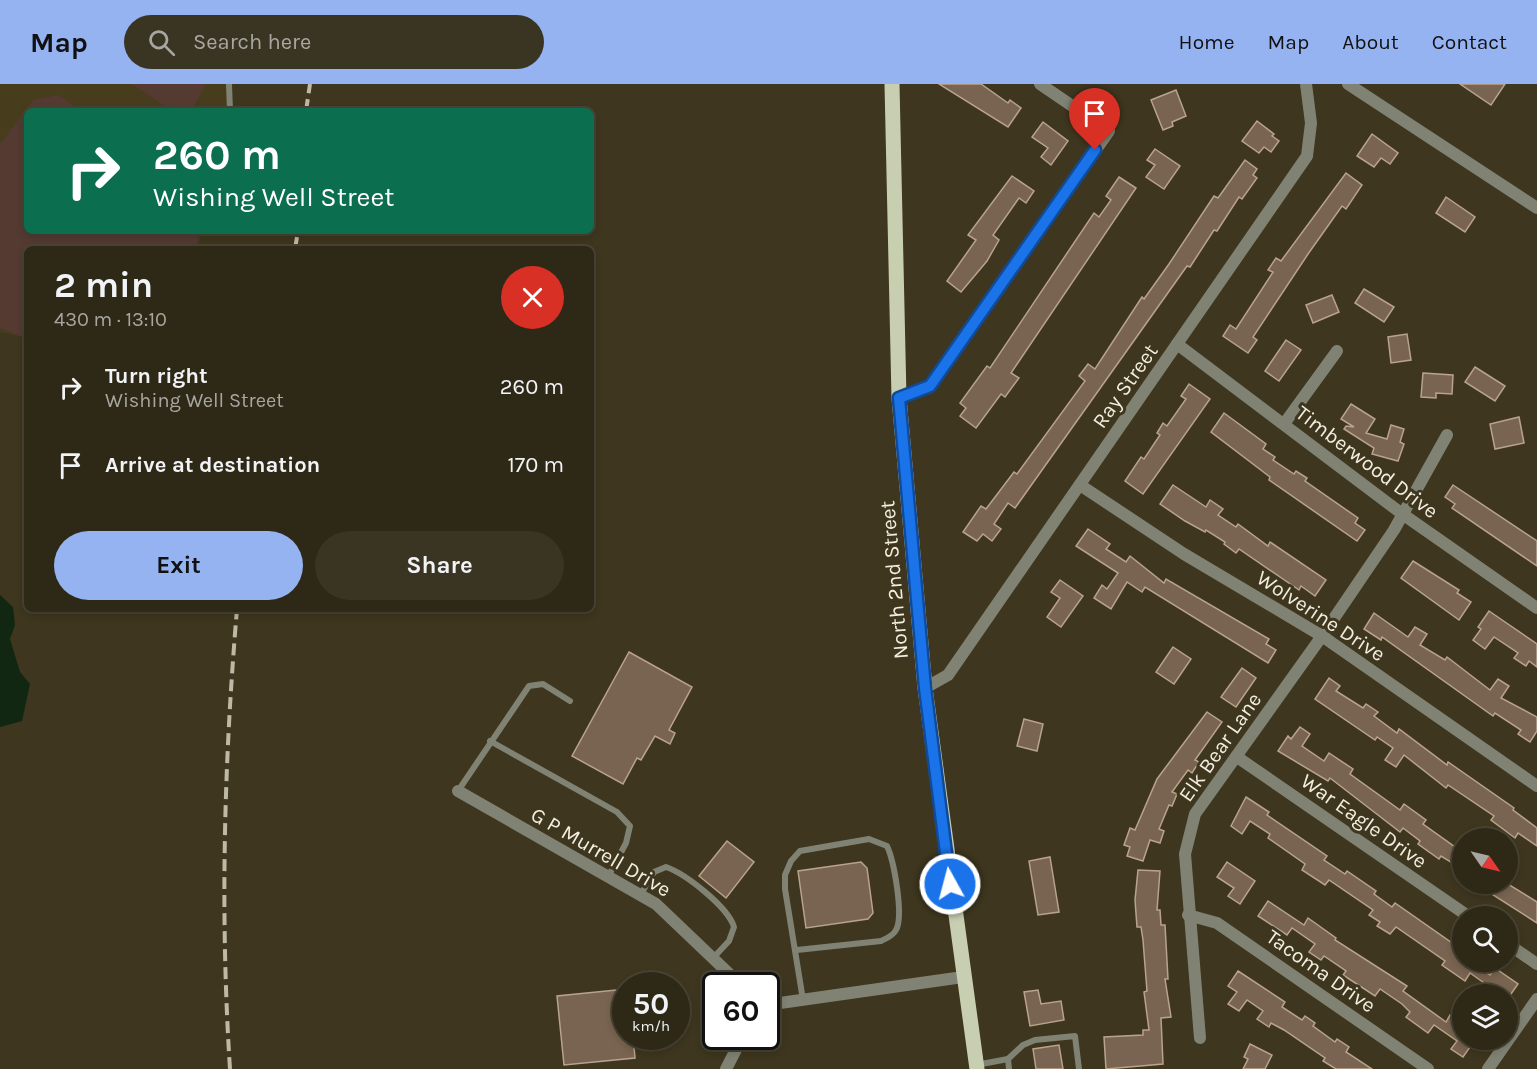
<!DOCTYPE html>
<meta charset="utf-8">
<style>
:root{--surface:#2e2816;--page:#3a3423;--text:#f1f3f6;--muted:#a7a6a1;--line:#494435;--accent:#95b2f1}
body{margin:0;font-family:Karla,sans-serif;background:var(--page);color:var(--text);height:100vh;display:flex;flex-direction:column;font-size:22px;white-space:nowrap}
*{box-sizing:border-box;margin:0}
p{font-size:20px;color:var(--muted)}
.icon{flex:none;width:33px;height:33px;fill:none;stroke:currentColor;stroke-width:2;stroke-linecap:round;stroke-linejoin:round}
.map{position:relative;flex:1;overflow:hidden}
.side{position:absolute;left:24px;top:162px;width:570px;height:366px;display:flex;flex-direction:column;background:var(--surface);border-radius:9px;box-shadow:0 3px 9px #0003,0 0 0 2px var(--line)}
.side>*{flex:none}
.top-card{position:absolute;left:24px;top:24px;width:570px;height:126px;border-radius:9px;box-shadow:0 3px 9px #0003,0 0 0 2px var(--line);background:#0b6e4f;color:#fff;overflow:hidden}
.needle{width:39px;rotate:124deg}
.tools{position:absolute;left:1452px;top:744px;display:grid;gap:12px}
.tools a{display:grid;place-items:center;width:66px;height:66px;border-radius:50%;background:var(--surface);box-shadow:0 3px 9px #0003,0 0 0 2px var(--line);font-size:30px}
.speed{position:absolute;left:612px;top:888px;display:flex;gap:12px;font-size:30px;font-weight:700;text-align:center}
.speed>*{display:grid;place-content:center;width:78px;height:78px;border-radius:50%;background:var(--surface);box-shadow:0 3px 9px #0003,0 0 0 2px var(--line);line-height:1}
.speed small{font-size:15px;font-weight:400}
.speed .limit{border:3px solid #111;border-radius:9px;background:#fff;color:#111}
.pin{position:absolute;display:grid;place-items:center;width:51px;height:51px;color:#fff;margin:-62px -26px;border-radius:50% 50% 50% 0;rotate:-45deg;box-shadow:0 0 6px #0007}
.pin .icon{rotate:45deg}
.me{position:absolute;width:66px;margin:-33px;rotate:353deg;stroke-linejoin:round;filter:drop-shadow(0 0 4px #0008)}
.turn{display:flex;align-items:center;gap:21px;height:126px;padding:0 30px;font-size:27px}
.turn .icon{width:78px;height:78px;stroke-width:2.5}
.turn b{display:block;font-size:42px;line-height:51px}
.round{display:grid;place-items:center;flex:none;width:63px;height:63px;border-radius:32px;background:var(--page)}
.summary{display:flex;align-items:center;justify-content:space-between;height:102px;padding:0 30px}
h1{font-size:36px;font-weight:700;line-height:45px}
.action{display:flex;gap:12px;margin-top:auto;padding:12px 30px}
.action a{flex:1;height:69px;border-radius:36px;background:var(--accent);color:#111;font-size:24px;font-weight:700;line-height:69px;text-align:center}
.action a+a{background:var(--page);color:var(--text)}
ul{padding:0;list-style:none}
li{display:flex;align-items:center;gap:18px;height:78px;padding:0 30px}
li div{flex:1}
li b{display:block;font-size:22px}
li em{font-style:normal}
header{display:flex;align-items:center;gap:36px;box-sizing:border-box;height:84px;padding:0 30px;background:var(--accent);color:#111}
header strong{font-size:28px}
nav{display:flex;gap:33px;margin-inline-start:auto;font-size:21px}
.search{width:420px;height:54px;background:var(--page);display:flex;align-items:center;gap:15px;box-sizing:border-box;padding:0 21px;border-radius:33px;color:var(--muted);font-size:22px}
.map>svg:first-child{display:block}
.built{fill:#473d1d}
.green{fill:#543a31}
.water{fill:#122711}
.building{fill:#786450;stroke:#b9a38d;stroke-width:1.5}
.lines{fill:none;stroke-linecap:round;stroke-linejoin:round}
.service{stroke:#808374;stroke-width:6}
.minor{stroke:#808374;stroke-width:12}
.primary{stroke:#c8cfb1;stroke-width:15}
.rail{stroke:#beb9a7;stroke-width:4;stroke-dasharray:12 6;stroke-linecap:butt}
.route-casing{stroke:#114b97;stroke-width:15}
.route{stroke:#1a73e8;stroke-width:10}
.labels{text-anchor:middle;dominant-baseline:central;stroke-width:6;stroke-linejoin:round;paint-order:stroke}
.street-label{font-size:21px;fill:#f3eedf;stroke:#3e361e}
</style>
<header>
<strong>Map</strong>
<div class="search"><svg class="icon" aria-label="search" viewBox="0 0 24 24"><circle cx="10" cy="10" r="6"/><path d="M15 15l6 6"/></svg>Search here</div>
<nav><a>Home</a><a>Map</a><a>About</a><a>Contact</a></nav>
</header>
<div class="map">
<svg width="1537" height="985" viewBox="0 0 1537 985">
<rect width="100%" height="100%" fill="#3e361e"/>
<polygon class="built" points="0,0 232,0 229,27 27,27 27,147 203,147 196,165 27,165 27,254 0,248"/>
<g class="green">
<polygon points="132,0 206,0 191,27 172,27"/>
<polygon points="59,11 80,27 27,27 27,147 199,147 196,165 27,165 27,255 0,244 0,60 33,16"/>
</g>
<polygon class="water" points="0,511 13,523 15,541 10,555 20,588 30,600 22,637 0,643"/>
<g class="building">
<polygon points="939,0 981,0 1008,19 1010,16 1021,24 1008,43"/>
<polygon points="1460,0 1505,0 1491,21"/>
<polygon points="1176,6 1186,32 1172,38 1173,42 1163,46 1151,16"/>
<polygon points="1257,37 1274,50 1272,52 1279,57 1271,68 1264,63 1259,69 1242,57"/>
<polygon points="1043,38 1068,57 1051,81 1041,73 1048,64 1032,53"/>
<polygon points="1372,50 1398,69 1390,80 1381,74 1374,83 1357,72"/>
<polygon points="1155,65 1180,82 1164,105 1146,93 1155,81 1147,76"/>
<polygon points="1245,76 1257,85 1253,91 1257,94 1242,115 1239,113 1217,147 1214,146 1190,183 1187,182 1015,424 1008,419 994,440 1001,445 992,457 983,450 977,457 963,448 981,422 986,425 1014,388 1017,390 1085,297 1079,292 1088,280 1095,285 1142,213 1144,215 1169,180 1214,112 1218,114"/>
<polygon points="1346,89 1362,101 1346,125 1342,122 1308,170 1253,253 1257,256 1248,269 1223,252 1230,241 1236,245 1273,188 1268,186 1276,174 1281,177"/>
<polygon points="1012,92 1034,107 1026,119 1019,114 993,151 999,156 987,177 961,208 947,197 976,156 968,151"/>
<polygon points="1119,93 1136,104 1011,289 1019,294 1005,313 1001,310 976,344 960,332 966,324 960,319 987,282 990,284 1094,129 1099,133 1111,116 1106,112"/>
<polygon points="1446,113 1475,133 1465,148 1436,129"/>
<polygon points="1364,205 1394,223 1384,238 1355,219"/>
<polygon points="1332,211 1339,228 1313,239 1306,221"/>
<polygon points="1407,250 1411,276 1391,279 1388,253"/>
<polygon points="1286,256 1301,266 1279,297 1265,287"/>
<polygon points="1475,283 1505,302 1495,317 1465,298"/>
<polygon points="1423,289 1453,291 1452,310 1436,309 1436,314 1421,313"/>
<polygon points="1189,300 1210,315 1143,410 1125,397 1141,373 1144,375 1160,351 1157,349 1163,339 1167,342 1186,315 1181,312"/>
<polygon points="1351,320 1375,335 1366,349 1387,355 1391,341 1404,345 1400,358 1404,360 1398,377 1372,370 1374,364 1344,345 1346,342 1354,343 1341,335"/>
<polygon points="1224,329 1266,360 1263,365 1275,373 1273,376 1294,390 1296,387 1307,394 1305,397 1358,434 1355,439 1365,446 1357,457 1269,396 1270,393 1211,348"/>
<polygon points="1519,333 1524,359 1495,365 1490,340"/>
<polygon points="1173,401 1206,423 1210,416 1223,425 1218,431 1236,443 1238,440 1268,462 1270,458 1326,496 1315,512 1301,502 1299,506 1239,465 1236,469 1224,460 1225,458 1206,446 1205,448 1185,437 1160,420"/>
<polygon points="1453,401 1537,457 1537,482 1452,424 1455,420 1445,413"/>
<polygon points="1088,445 1110,460 1106,465 1126,478 1130,472 1164,499 1166,495 1269,555 1266,560 1276,566 1268,579 1145,503 1142,508 1127,498 1111,525 1094,514 1102,501 1107,505 1118,489 1076,462"/>
<polygon points="1413,477 1459,506 1457,509 1471,518 1459,536 1401,494"/>
<polygon points="1060,496 1083,512 1061,543 1047,533 1060,514 1051,508"/>
<polygon points="1489,527 1537,560 1537,583 1529,577 1526,582 1514,574 1518,569 1494,553 1485,565 1473,556 1481,545 1478,543"/>
<polygon points="1374,529 1408,553 1415,543 1427,550 1420,561 1445,576 1447,573 1490,606 1498,595 1509,602 1501,614 1537,633 1537,647 1530,658 1518,650 1521,646 1495,629 1493,632 1382,553 1381,556 1364,545"/>
<polygon points="1173,563 1191,575 1174,600 1156,588"/>
<polygon points="629,568 692,603 669,646 675,649 670,660 655,652 641,676 637,674 623,700 572,672"/>
<polygon points="1242,584 1256,594 1236,623 1221,613"/>
<polygon points="1329,594 1340,602 1336,607 1363,624 1366,620 1378,628 1374,632 1397,649 1399,645 1447,681 1448,678 1514,724 1513,726 1537,744 1537,762 1518,749 1515,754 1491,736 1494,732 1448,701 1446,704 1404,671 1396,683 1385,676 1393,664 1377,653 1375,656 1315,615"/>
<polygon points="1207,628 1222,638 1195,676 1199,678 1192,689 1188,686 1172,708 1177,710 1172,722 1169,721 1159,745 1164,747 1160,759 1150,756 1143,777 1127,772 1130,763 1124,761 1130,744 1135,746 1157,695"/>
<polygon points="1024,635 1043,640 1037,667 1017,662"/>
<polygon points="1300,643 1310,650 1302,662 1324,677 1329,669 1353,685 1350,690 1400,726 1404,720 1426,736 1423,740 1462,768 1462,785 1441,772 1439,775 1418,760 1420,757 1403,744 1400,748 1330,694 1328,697 1278,667 1288,652 1291,655"/>
<polygon points="1246,713 1269,728 1267,731 1327,772 1324,776 1345,790 1347,787 1376,807 1374,810 1392,823 1395,819 1462,866 1462,878 1471,878 1490,891 1495,884 1518,900 1511,910 1490,910 1494,906 1470,889 1465,897 1442,881 1445,877 1396,843 1390,850 1377,842 1380,838 1369,831 1373,826 1329,796 1325,801 1302,786 1305,780 1268,754 1270,750 1250,737 1242,750 1231,742"/>
<polygon points="727,757 754,778 726,814 699,792"/>
<polygon points="1050,773 1059,828 1038,831 1029,777"/>
<polygon points="861,778 867,784 873,829 868,835 806,844 798,787"/>
<polygon points="1227,778 1255,797 1240,820 1228,812 1234,804 1217,793"/>
<polygon points="1138,786 1160,787 1157,826 1160,826 1161,841 1165,841 1168,895 1165,895 1171,933 1161,934 1163,980 1106,985 1104,953 1143,951 1143,946 1149,946 1144,908 1147,907 1143,856 1141,843 1137,843 1135,816"/>
<polygon points="1476,800 1508,800 1537,818 1537,839"/>
<polygon points="1268,817 1304,841 1308,834 1336,854 1335,856 1407,902 1403,907 1446,938 1450,931 1462,940 1462,956 1475,956 1463,973 1451,965 1457,957 1434,941 1428,949 1406,933 1410,928 1402,920 1380,905 1375,912 1343,891 1346,887 1324,872 1321,876 1309,868 1315,860 1292,844 1287,851 1258,832"/>
<polygon points="1238,887 1285,918 1282,923 1302,936 1305,932 1315,939 1313,942 1335,958 1337,955 1349,963 1346,968 1372,985 1336,985 1323,977 1325,974 1284,946 1271,939 1269,943 1257,935 1263,927 1247,916 1239,927 1228,920 1237,908 1228,902"/>
<polygon points="626,905 626,952 633,952 635,974 564,981 557,912"/>
<polygon points="1038,906 1041,920 1061,917 1064,936 1030,942 1024,908"/>
<polygon points="1250,960 1272,971 1265,985 1243,985 1248,975 1244,973"/>
<polygon points="1059,961 1063,985 1036,985 1033,965"/>
</g>
<g class="lines">
<g class="service">
<polyline points="229,0 230,27"/>
<polyline points="490,657 617,728 630,742 626,759 608,793"/>
<polyline points="458,707 529,602 543,600 570,617"/>
<path d="M 641,810 L 654,788 L 666,783 C 686,790 728,823 734,843 L 729,857 L 714,873"/>
<path d="M 797,866 L 881,857 C 887,854 893,852 896,846 C 904,832 894,777 887,762 L 869,755 L 800,767 L 791,777 L 785,791 L 785,805 L 803,916"/>
<polyline points="1008,975 1009,985"/>
<polyline points="976,981 1008,975 1023,961 1035,956 1075,952 1079,985"/>
</g>
<g class="minor">
<polyline points="1348,0 1537,124"/>
<polyline points="1177,260 1401,429 1537,524"/>
<polyline points="899,314 930,301 1109,47 1040,0"/>
<polyline points="1284,340 1337,267"/>
<polyline points="1080,401 1184,470 1322,552 1537,702"/>
<polyline points="925,604 948,591 1307,72 1311,39 1306,0"/>
<polyline points="1237,673 1468,832"/>
<polyline points="458,707 656,820 742,902"/>
<polyline points="1188,831 1217,839 1428,985"/>
<polyline points="1508,860 1537,880"/>
<polyline points="766,921 963,893"/>
<polyline points="1200,954 1185,770 1195,730 1322,552 1394,446 1447,351"/>
<polyline points="726,985 743,952"/>
<polyline points="1488,985 1537,915"/>
</g>
<polyline class="primary" points="892,0 899,314 925,604 977,985"/>
<g class="rail">
<polyline points="306,27 310,0"/>
<polyline points="295,165 298,147"/>
<path d="M 230,985 C 220,832 224,678 237,525"/>
</g>
</g>
<g class="lines">
<g class="route-casing">
<polyline id="route" points="950,800 925,604 899,314 930,302 1095,66"/>
</g>
<use href="#route" class="route"/>
</g>
<g class="labels">
<g class="street-label">
<text transform="translate(1125 302) rotate(-55)">Ray Street</text>
<text transform="translate(1367 378) rotate(37)">Timberwood Drive</text>
<text transform="translate(894 496) rotate(-95)">North 2nd Street</text>
<text transform="translate(1321 532) rotate(33)">Wolverine Drive</text>
<text transform="translate(1220 663) rotate(-55)">Elk Bear Lane</text>
<text transform="translate(1364 737) rotate(35)">War Eagle Drive</text>
<text transform="translate(601 768) rotate(30)">G P Murrell Drive</text>
<text transform="translate(1321 887) rotate(35)">Tacoma Drive</text>
</g>
</g>
</svg>
<div class="tools">
<a><svg class="needle" viewBox="-14 -14 28 28"><path d="M0-13l5 13h-10z" fill="#e53935"/><path d="M0 13l5-13h-10z" fill="#a7a6a1"/></svg></a>
<a><svg class="icon" aria-label="search" viewBox="0 0 24 24"><circle cx="10" cy="10" r="6"/><path d="M15 15l6 6"/></svg></a>
<a><svg class="icon" aria-label="layers" viewBox="0 0 24 24"><path d="M12 4l9 5-9 5-9-5zM3 14l9 5 9-5"/></svg></a>
</div>
<div class="speed"><div>50<small>km/h</small></div><div class="limit">60</div></div>
<div class="pin" style="left:1095px;top:66px;background:#d93025"><svg class="icon" aria-label="arrive" viewBox="0 0 24 24"><path d="M6 21V4h12l-3 4 3 4H6"/></svg></div>
<svg class="me" style="left:950px;top:800px" viewBox="-20 -20 40 40"><circle r="17" fill="#1a73e8" stroke="#fff" stroke-width="3"/><path d="M0-11L8 9 0 5-8 9z" fill="#fff"/></svg>
<div class="top-card">
<div class="turn"><svg class="icon" aria-label="right" viewBox="0 0 24 24"><path d="M7 20v-9h11M14 6l5 5-5 5"/></svg><div><b>260 m</b>Wishing Well Street</div></div>
</div>
<section class="side">
<div class="summary"><div><h1>2 min</h1><p>430 m · 13:10</p></div><a class="round" style="background:#d93025;color:#fff"><svg class="icon" aria-label="close" viewBox="0 0 24 24"><path d="M6 6l12 12M18 6L6 18"/></svg></a></div>
<ul>
<li><svg class="icon" aria-label="right" viewBox="0 0 24 24"><path d="M7 20v-9h11M14 6l5 5-5 5"/></svg><div><b>Turn right</b><p>Wishing Well Street</p></div><em>260 m</em></li>
<li><svg class="icon" aria-label="arrive" viewBox="0 0 24 24"><path d="M6 21V4h12l-3 4 3 4H6"/></svg><div><b>Arrive at destination</b></div><em>170 m</em></li>
</ul>
<div class="action"><a>Exit</a><a>Share</a></div>
</section>
</div>
